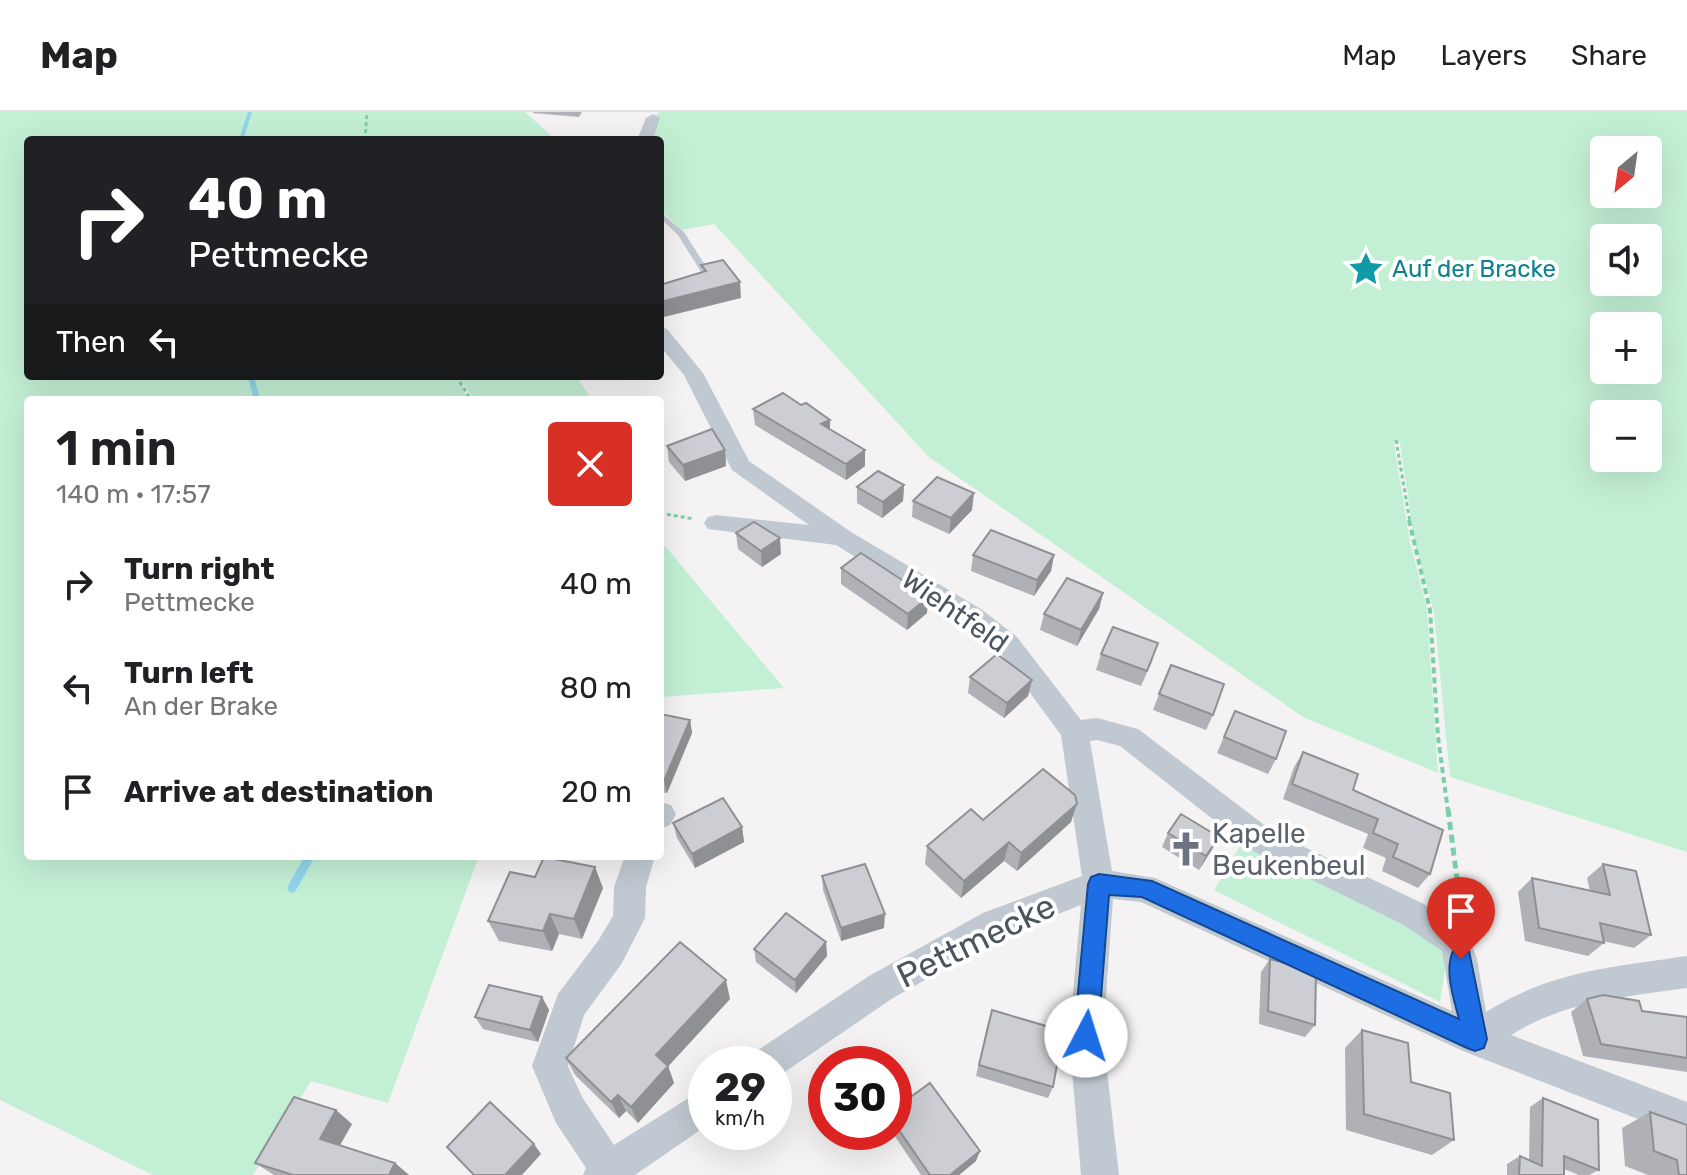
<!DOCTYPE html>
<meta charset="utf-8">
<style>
:root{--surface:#fff;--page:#f2f2f2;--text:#202124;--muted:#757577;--line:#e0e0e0}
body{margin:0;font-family:Rubik,sans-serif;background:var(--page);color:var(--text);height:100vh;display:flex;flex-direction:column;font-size:30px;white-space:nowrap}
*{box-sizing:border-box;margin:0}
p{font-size:26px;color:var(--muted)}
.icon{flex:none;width:44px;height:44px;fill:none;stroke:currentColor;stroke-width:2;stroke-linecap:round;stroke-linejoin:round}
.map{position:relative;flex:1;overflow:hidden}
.sheet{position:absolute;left:24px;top:284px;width:640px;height:464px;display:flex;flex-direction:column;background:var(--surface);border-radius:8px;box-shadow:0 8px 32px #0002}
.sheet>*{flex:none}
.top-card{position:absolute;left:24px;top:24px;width:640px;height:244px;border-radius:8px;box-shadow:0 8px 32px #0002;background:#202124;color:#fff;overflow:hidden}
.needle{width:52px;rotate:209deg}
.buttons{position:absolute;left:1590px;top:24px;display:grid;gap:16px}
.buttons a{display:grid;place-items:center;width:72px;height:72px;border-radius:8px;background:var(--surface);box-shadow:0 8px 32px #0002;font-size:40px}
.speed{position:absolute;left:688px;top:934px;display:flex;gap:16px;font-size:40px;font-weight:700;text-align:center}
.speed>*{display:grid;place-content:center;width:104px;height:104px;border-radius:50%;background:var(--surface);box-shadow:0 8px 32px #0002;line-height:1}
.speed small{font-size:20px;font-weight:400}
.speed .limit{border:12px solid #d22;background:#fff;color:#111}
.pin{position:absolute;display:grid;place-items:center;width:68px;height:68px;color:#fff;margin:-82px -34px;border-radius:50% 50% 50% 0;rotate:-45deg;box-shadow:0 0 8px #0007}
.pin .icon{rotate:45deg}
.me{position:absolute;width:88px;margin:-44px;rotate:5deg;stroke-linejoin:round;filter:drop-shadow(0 0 6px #0008)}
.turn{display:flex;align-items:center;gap:28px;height:168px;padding:0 32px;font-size:36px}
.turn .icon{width:104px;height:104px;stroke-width:2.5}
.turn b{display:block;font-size:56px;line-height:68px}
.then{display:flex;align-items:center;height:76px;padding:0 32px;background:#0003;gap:16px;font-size:30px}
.round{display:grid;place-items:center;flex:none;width:84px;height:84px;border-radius:8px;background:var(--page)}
.headline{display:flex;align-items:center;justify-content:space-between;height:136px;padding:0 32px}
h1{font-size:48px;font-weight:600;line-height:60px}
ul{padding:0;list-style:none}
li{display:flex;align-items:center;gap:24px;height:104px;padding:0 32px}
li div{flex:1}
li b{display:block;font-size:30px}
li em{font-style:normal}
header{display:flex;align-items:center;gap:48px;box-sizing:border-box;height:112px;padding:0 40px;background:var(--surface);border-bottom:2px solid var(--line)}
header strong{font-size:38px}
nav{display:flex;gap:44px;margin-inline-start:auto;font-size:28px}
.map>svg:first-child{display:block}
.green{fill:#c3f0d5;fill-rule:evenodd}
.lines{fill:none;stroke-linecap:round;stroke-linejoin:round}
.stream-far2{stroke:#91d6ec;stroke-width:4}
.stream-far1{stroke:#91d6ec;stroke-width:6}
.stream{stroke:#91d6ec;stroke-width:9}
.path-far2{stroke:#7bcea7;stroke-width:3;stroke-dasharray:4 3;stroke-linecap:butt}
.path-far1{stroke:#7bcea7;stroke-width:4;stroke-dasharray:6 4;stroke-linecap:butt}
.path{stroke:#7bcea7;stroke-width:5;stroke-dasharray:8 5;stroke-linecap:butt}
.lane{fill:#c0c9d1;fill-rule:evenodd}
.street{fill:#c0c9d1;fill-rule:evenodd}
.wall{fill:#afb1b6}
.shaded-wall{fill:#8f9094}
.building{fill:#ccced4;stroke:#8f9094;stroke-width:2}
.route{fill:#1d6ee4;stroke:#134894;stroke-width:2}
.labels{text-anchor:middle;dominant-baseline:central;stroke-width:8;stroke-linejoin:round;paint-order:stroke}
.far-culture-label{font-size:24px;fill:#0d838f;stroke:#fff;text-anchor:start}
.street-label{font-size:28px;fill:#4a5560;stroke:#fff}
.worship-label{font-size:28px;fill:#5b616d;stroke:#fff;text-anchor:start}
.near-street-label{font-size:34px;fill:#4a5560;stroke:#fff}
</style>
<header>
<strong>Map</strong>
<nav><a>Map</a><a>Layers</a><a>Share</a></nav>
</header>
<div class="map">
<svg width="1687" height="1063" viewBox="0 0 1687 1063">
<rect width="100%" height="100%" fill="#f4f2f2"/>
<g class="green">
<polygon points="0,0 525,0 554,26 562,28 28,28 28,264 576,264 592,288 475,288 463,271 462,278 470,288 28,288 28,744 479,744 388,991 311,969 253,1063 153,1063 0,988"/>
<path d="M 659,0 L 1687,0 L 1687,740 L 1450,665 L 1434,500 L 1415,432 L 1400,331 L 1394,331 L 1410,430 L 1427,497 L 1438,661 L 1303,605 L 929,345 L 714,112 L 682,118 L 660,98 L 660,28 L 649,28 L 654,7 ZM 1604,38 L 1648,38 L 1648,82 L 1604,82 ZM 1604,126 L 1648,126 L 1648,170 L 1604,170 ZM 1604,214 L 1648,214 L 1648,258 L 1604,258 ZM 1604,302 L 1648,302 L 1648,346 L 1604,346 Z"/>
<polygon points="660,428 784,576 660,585"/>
<path d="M 1243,729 L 1427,821 C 1453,846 1444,857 1440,890 L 1214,778 Z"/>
</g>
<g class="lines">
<polyline class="stream-far2" points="241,28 250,0"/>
<polyline class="stream-far1" points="251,264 257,288"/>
<polyline class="stream" points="292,776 310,744"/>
<g class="path-far2">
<polyline points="365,28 367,0"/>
<polyline points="456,264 471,288"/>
<polyline points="1396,328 1410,410"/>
<polyline points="660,401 694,407"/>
</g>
<polyline class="path-far1" points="1409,408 1430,498 1438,625 1448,699"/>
<polyline class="path" points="1448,697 1459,783 1458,800"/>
<polygon class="lane" points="660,100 684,120 710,161 709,163 703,163 678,123 660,106"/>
<g class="street">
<polygon points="653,2 660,6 653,28 637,28 646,6"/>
<path d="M 660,215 L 667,217 L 703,261 L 749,349 L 851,420 L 981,497 L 1017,525 L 1081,608 L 1097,606 L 1138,617 L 1275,721 L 1424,792 L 1466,818 L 1477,847 L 1486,900 C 1551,859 1612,855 1687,844 L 1687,876 C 1625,885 1565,889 1511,923 L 1687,990 L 1687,1026 L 1463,939 L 1141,790 L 1113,787 L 1103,924 L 1119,1063 L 1081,1063 L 1069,924 L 1081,793 L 1005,823 L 893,886 L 779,964 L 774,967 L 774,952 L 750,952 L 755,940 L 869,864 L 983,801 L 1082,764 L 1061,623 L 999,539 L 963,511 L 836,433 L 708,417 L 704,411 L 708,405 L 716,403 L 809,413 L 732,358 L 684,263 L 660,234 ZM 1097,628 L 1120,634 L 1253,739 L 1402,812 L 1442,839 L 1452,899 L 1155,766 L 1112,759 L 1090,629 Z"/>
<polygon points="660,690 671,693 676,702 670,713 660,717"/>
<polygon points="625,744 655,744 646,775 645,806 622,851 584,903 568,954 582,985 614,1033 706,975 706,1014 635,1063 583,1063 586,1056 556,1011 532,954 558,882 598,829 613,804 614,775"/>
</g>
</g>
<g class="wall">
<polygon points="533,0 582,0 579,5 533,1"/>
<polygon points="801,293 830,308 830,317 865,354 846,368 755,313 753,297"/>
<polygon points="667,334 725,338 726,354 685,369 669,350"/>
<polygon points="904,373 903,389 882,406 857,391 857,375"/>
<polygon points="913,389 972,398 949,422 912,405"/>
<polygon points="736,421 781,442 762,455 738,437"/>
<polygon points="973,443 1054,443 1051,459 1034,484 971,459"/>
<polygon points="841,456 928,485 927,501 907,518 841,472"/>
<polygon points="1103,481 1099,497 1077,534 1040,518 1044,502"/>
<polygon points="1101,542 1153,547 1141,574 1096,558"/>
<polygon points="970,565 1032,568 1028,584 1004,606 968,581"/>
<polygon points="1159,582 1213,603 1206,618 1153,598"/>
<polygon points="1235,599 1276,647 1268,662 1217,641"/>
<polygon points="660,602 690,608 692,621 667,681 660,680"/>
<polygon points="1303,640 1353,678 1430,762 1418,776 1382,759 1386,746 1363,736 1368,722 1283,687 1294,655"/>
<polygon points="983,708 1071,710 1017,759 1004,749 961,786 925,752 927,734"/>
<polygon points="673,711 742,715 744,730 695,756 677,726"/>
<polygon points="1168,721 1211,739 1199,758 1162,735"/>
<polygon points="1603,752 1651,823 1634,836 1603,829 1604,831 1588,844 1525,829 1518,780 1532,766 1590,779 1587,766"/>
<polygon points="822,764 884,816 841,829 823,778"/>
<polygon points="603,776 582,827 559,822 552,839 499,829 488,809"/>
<polygon points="826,830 827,844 796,881 756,850 754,837"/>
<polygon points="1270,847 1315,913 1305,925 1259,912 1261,860"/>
<polygon points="542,885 549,898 538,930 483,917 475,905"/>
<polygon points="730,887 668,954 674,971 638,1011 626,999 619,1006 575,963 566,946"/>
<polygon points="1587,887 1642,899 1687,905 1687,960 1583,944 1571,900"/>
<polygon points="988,910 1053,975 1048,986 976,964"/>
<polygon points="1362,918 1411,970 1454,1028 1432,1043 1346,1018 1345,936"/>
<polygon points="1543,986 1599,1058 1589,1063 1579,1063 1564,1057 1564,1063 1507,1063 1507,1052 1520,1044 1529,1048 1530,995"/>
<polygon points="894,997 976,1049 959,1063 921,1063 892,1020 894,1020"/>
<polygon points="1650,1000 1687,1063 1648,1063 1625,1054 1622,1016"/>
<polygon points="352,1012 340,1033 395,1051 409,1063 274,1063 255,1051"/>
</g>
<g class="shaded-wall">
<polygon points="740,170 741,186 660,206 660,190"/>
<polygon points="830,308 830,324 821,312"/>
<polygon points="725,338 726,354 685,369 683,353"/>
<polygon points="865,338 865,354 846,368 846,352"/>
<polygon points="904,373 903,389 882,406 883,390"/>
<polygon points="974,381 972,398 949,422 951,406"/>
<polygon points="780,426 781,442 762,455 761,439"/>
<polygon points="1054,443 1051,459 1034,484 1037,468"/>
<polygon points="1103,481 1099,497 1077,534 1081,518"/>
<polygon points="928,485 927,501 907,518 908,502"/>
<polygon points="1032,568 1028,584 1004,606 1007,591"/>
<polygon points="690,608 692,621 667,681 664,669"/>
<polygon points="1077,692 1071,710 1017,759 1021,741"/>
<polygon points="742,715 744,730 695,756 692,742"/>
<polygon points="1219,725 1211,739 1199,758 1206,744"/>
<polygon points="1009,730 1004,749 961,786 964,769"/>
<polygon points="595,755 603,776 582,827 574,807"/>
<polygon points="550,802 559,822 552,839 543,819"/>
<polygon points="885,802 884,816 841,829 841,816"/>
<polygon points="826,830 827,844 796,881 795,868"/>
<polygon points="726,868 730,887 663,960 656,943"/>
<polygon points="542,885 549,898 538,930 530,918"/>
<polygon points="668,954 674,971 638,1011 631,995"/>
<polygon points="618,983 626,999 619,1006 611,990"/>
<polygon points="336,998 352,1012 336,1040 320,1027"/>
<polygon points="534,1032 541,1042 522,1063 505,1063"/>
<polygon points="980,1039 976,1049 959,1063 950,1063"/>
<polygon points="395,1051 409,1063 389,1063"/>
</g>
<g class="building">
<polygon points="723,148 740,170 660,190 660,173 706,159 701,153"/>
<polygon points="783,281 801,293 806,291 830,308 821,312 865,338 846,352 753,297"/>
<polygon points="712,317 725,338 683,353 667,334"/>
<polygon points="878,359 904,373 883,390 857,375"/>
<polygon points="937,365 974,381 951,406 913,389"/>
<polygon points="754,410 780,426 761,439 736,421"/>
<polygon points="991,418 1054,443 1037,468 973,443"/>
<polygon points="861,441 928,485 908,502 841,456"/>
<polygon points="1067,466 1103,481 1081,518 1044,502"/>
<polygon points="1113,515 1158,531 1147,559 1101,542"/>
<polygon points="997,542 1032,568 1007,591 970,565"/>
<polygon points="1171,553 1224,572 1213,603 1159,582"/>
<polygon points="1235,599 1286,619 1276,647 1224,625"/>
<polygon points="660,602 690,608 664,669 660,668"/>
<polygon points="1303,640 1358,662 1353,678 1443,718 1430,762 1393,745 1398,732 1373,721 1378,707 1292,672"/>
<polygon points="1043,657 1075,683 1077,692 1021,741 1009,730 964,769 927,734 971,697 983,708"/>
<polygon points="723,686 742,715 692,742 673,711"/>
<polygon points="1181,702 1219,725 1206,744 1168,721"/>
<polygon points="544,745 595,755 574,807 550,802 543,819 488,809 510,760 535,765"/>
<polygon points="865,752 885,802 841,816 822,764"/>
<polygon points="1603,752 1636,759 1651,823 1600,811 1604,831 1539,816 1532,766 1610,783"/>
<polygon points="786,801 826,830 795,868 754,837"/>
<polygon points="680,830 726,868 656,943 668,954 631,995 618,983 611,990 566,946"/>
<polygon points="1270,847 1316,860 1315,913 1268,899"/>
<polygon points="489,873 542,885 530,918 475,905"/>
<polygon points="1603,883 1639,889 1642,899 1687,905 1687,946 1601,932 1587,887"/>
<polygon points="992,898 1063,919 1053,975 979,953"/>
<polygon points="1362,918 1408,931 1411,970 1450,981 1454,1028 1364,1002"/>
<polygon points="930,971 980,1039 950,1063 930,1063 894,1011 894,997"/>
<polygon points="294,985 336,998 320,1027 395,1051 389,1063 293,1063 255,1051"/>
<polygon points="1543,986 1598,1008 1599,1058 1564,1044 1564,1063 1519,1063 1520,1044 1542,1054"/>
<polygon points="490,990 534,1032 505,1063 474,1063 447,1035"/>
<polygon points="1650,1000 1687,1013 1687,1063 1679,1063 1677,1048 1654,1039"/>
</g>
<path class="route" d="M 1099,762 L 1152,769 L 1459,907 C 1454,887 1444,859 1453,839 L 1461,836 L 1469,839 L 1487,927 L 1484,936 L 1475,939 L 1467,936 L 1142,785 L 1109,783 L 1098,924 L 1095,933 L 1086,936 L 1078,933 L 1074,924 L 1088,772 L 1091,765 Z"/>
<defs>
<g id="sight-bare" transform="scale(2.76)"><path d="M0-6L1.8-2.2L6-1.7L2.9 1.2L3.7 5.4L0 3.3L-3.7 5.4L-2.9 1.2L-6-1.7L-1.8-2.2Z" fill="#0f9aa8" stroke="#fff" stroke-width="2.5" paint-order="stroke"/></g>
<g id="church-bare" transform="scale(2.76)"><path d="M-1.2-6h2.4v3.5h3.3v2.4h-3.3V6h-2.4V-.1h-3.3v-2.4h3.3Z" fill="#6b7280" stroke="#fff" stroke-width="2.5" paint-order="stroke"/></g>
</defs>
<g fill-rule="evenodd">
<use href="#sight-bare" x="1366" y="157"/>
<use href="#church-bare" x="1186" y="737"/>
</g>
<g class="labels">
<g class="far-culture-label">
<text x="1392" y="157">Auf der Bracke</text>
</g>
<g class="street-label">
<text transform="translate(955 499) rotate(35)">Wiehtfeld</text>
</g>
<g class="worship-label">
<text x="1212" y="721">Kapelle<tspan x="1212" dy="32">Beukenbeul</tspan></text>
</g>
<g class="near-street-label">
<text transform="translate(976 829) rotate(-26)">Pettmecke</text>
</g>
</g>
</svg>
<div class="buttons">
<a><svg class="needle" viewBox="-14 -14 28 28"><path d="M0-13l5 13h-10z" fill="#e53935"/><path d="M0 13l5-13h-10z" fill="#757577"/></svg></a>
<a><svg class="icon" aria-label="sound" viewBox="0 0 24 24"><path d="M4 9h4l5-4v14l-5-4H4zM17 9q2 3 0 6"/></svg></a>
<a>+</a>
<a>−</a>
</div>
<div class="speed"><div>29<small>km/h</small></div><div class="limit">30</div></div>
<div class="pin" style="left:1461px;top:847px;background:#d93025"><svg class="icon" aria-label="arrive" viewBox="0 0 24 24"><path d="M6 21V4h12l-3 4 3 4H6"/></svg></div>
<svg class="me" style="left:1086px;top:924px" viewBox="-20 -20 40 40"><circle r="19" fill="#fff"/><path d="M0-13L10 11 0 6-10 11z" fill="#1d6ee4"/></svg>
<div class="top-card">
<div class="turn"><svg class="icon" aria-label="right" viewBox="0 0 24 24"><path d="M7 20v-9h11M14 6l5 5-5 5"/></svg><div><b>40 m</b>Pettmecke</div></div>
<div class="then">Then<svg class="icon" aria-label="left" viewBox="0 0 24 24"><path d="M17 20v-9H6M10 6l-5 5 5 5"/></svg></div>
</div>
<section class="sheet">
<div class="headline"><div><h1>1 min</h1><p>140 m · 17:57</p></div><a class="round" style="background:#d93025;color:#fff"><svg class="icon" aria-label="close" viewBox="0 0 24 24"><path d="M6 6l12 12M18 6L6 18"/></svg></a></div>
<ul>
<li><svg class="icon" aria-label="right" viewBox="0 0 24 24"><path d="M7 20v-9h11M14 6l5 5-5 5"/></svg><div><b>Turn right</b><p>Pettmecke</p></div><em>40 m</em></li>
<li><svg class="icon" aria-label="left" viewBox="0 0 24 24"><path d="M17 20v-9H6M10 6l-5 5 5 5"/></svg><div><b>Turn left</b><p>An der Brake</p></div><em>80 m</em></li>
<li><svg class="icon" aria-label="arrive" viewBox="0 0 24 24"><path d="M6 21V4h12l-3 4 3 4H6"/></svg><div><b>Arrive at destination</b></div><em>20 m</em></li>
</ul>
</section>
</div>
